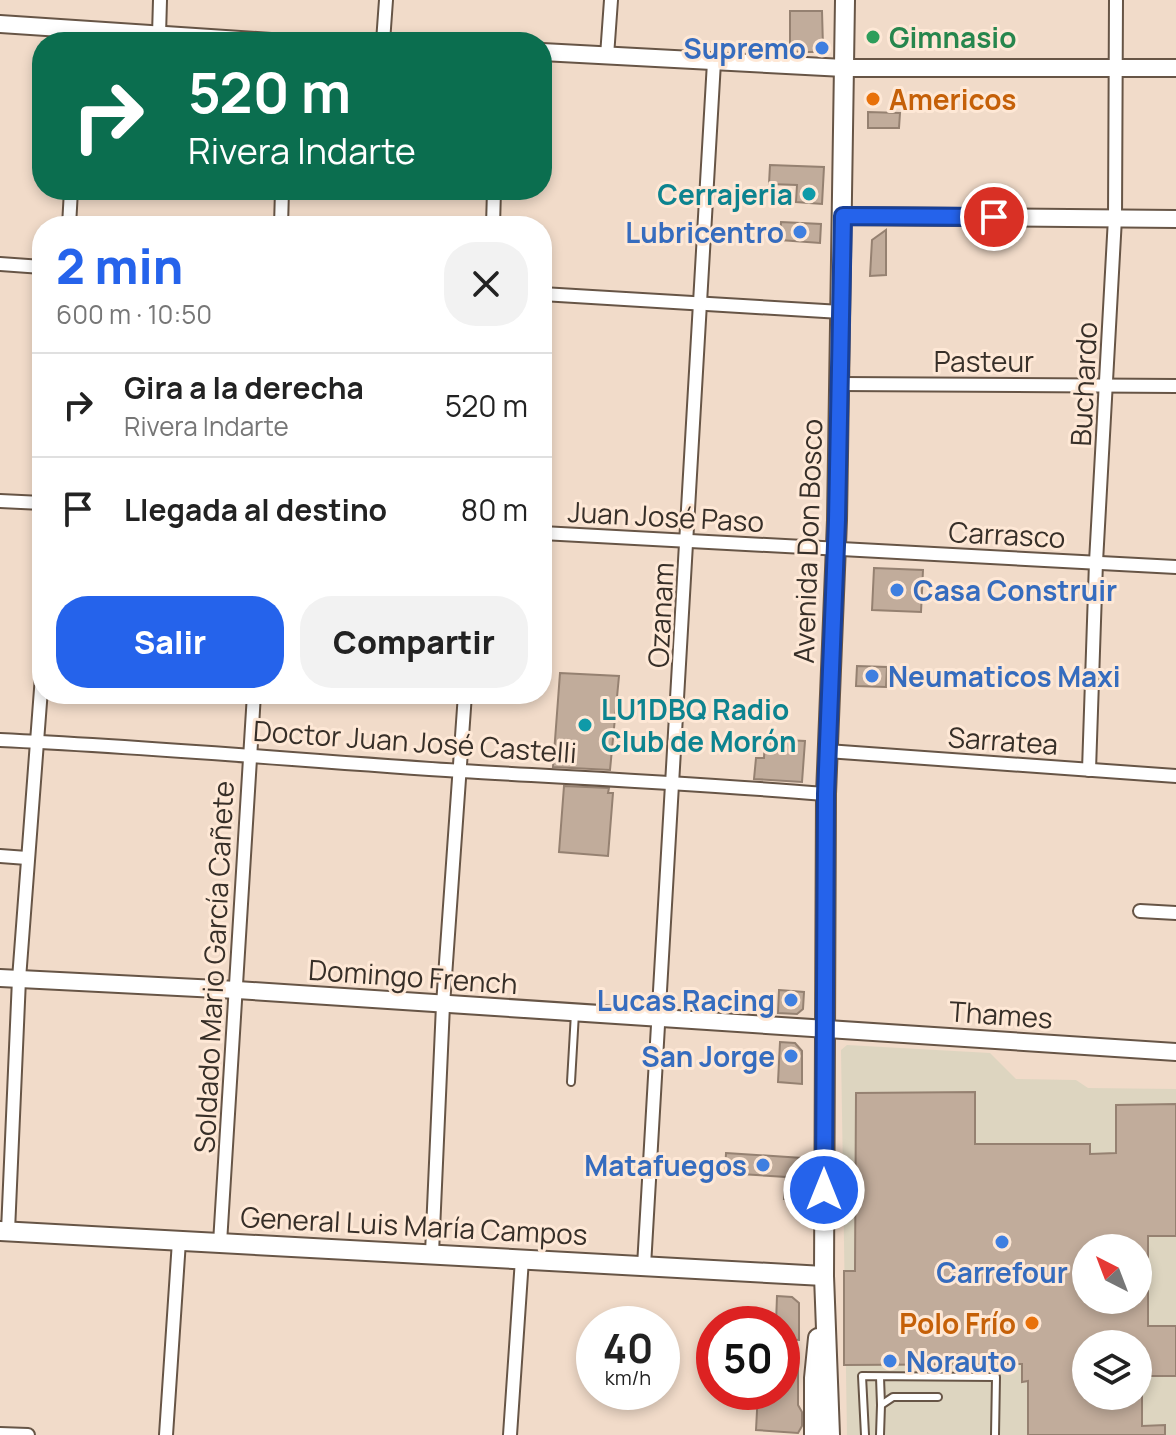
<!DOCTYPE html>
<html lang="es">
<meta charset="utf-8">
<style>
:root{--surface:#fff;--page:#f2f2f2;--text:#222;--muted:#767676;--line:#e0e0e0;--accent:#2563eb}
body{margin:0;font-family:Manrope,sans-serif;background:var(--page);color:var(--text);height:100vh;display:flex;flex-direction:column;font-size:30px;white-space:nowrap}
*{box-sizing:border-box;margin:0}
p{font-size:26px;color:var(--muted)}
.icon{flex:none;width:44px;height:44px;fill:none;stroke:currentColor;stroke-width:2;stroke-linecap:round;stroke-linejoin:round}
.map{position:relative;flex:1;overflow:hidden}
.panel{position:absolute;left:32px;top:216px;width:520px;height:488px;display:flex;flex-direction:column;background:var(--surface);border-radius:32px;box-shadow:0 4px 12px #0003}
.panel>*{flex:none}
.guide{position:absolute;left:32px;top:32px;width:520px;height:168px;border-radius:32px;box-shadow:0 4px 12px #0003;background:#0b6e4f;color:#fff;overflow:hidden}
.needle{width:52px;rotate:318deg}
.buttons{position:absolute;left:1072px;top:1234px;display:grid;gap:16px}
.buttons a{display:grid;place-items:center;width:80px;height:80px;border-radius:50%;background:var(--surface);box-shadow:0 4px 12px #0003;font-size:40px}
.speed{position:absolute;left:576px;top:1306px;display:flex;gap:16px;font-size:40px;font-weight:700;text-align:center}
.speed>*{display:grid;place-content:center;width:104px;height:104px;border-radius:50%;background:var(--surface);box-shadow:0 4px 12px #0003;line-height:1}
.speed small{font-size:20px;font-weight:400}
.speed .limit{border:12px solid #d22;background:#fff;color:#111}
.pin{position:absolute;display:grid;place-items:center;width:68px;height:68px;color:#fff;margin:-34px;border:4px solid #fff;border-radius:50%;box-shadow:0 2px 8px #0007}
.me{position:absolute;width:88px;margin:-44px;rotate:0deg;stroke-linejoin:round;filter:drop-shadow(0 0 6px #0008)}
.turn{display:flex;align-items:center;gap:28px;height:168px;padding:0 24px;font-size:36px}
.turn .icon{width:104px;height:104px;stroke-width:2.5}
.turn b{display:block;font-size:56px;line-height:68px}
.round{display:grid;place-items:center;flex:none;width:84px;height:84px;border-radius:32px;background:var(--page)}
.headline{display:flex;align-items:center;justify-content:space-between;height:136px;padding:0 24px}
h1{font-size:48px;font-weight:800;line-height:60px;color:var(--accent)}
.cta{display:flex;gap:16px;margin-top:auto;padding:16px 24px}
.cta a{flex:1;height:92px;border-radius:32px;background:var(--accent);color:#fff;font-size:32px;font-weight:800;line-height:92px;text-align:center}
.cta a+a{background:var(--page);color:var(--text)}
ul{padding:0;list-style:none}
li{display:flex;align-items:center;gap:24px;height:104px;padding:0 24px;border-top:2px solid var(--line)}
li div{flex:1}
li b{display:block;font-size:30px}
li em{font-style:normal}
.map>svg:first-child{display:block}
.commercial{fill:#ddd5c0;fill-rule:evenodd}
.building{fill:#c1ac9b;stroke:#958171;stroke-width:2;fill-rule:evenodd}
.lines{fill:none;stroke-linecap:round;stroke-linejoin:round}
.service-casing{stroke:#675546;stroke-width:10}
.minor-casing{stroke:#675546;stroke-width:16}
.tertiary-casing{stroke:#675546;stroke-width:20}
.secondary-casing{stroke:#675546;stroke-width:22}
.service{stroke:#fff;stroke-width:6}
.minor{stroke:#fff;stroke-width:12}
.tertiary{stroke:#fff;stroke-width:16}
.secondary{stroke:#fff;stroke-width:18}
.route-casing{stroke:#184099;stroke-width:20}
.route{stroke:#2563eb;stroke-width:14}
.leisure-dot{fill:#2e9e5b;stroke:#fee8d6;stroke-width:3}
.shop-dot{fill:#3f7fe0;stroke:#fee8d6;stroke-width:3}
.food-dot{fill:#e8710a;stroke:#fee8d6;stroke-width:3}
.culture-dot{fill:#0f9aa8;stroke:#fee8d6;stroke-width:3}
.labels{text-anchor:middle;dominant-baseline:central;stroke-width:6;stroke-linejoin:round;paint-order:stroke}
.leisure-label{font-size:28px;font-weight:bold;fill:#27864d;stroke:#fee8d6;text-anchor:start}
.shop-label{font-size:28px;font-weight:bold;fill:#366cbe;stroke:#fee8d6;text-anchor:end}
.food-label{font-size:28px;font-weight:bold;fill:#c56008;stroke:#fee8d6;text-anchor:start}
.culture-label{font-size:28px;font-weight:bold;fill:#0d838f;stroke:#fee8d6;text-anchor:end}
.street-label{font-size:28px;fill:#372f28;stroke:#fee8d6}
</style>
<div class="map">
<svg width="1176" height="1435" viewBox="0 0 1176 1435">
<rect width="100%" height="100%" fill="#f1dbc9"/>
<path class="commercial" d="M 847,1045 L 990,1053 L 1016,1079 L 1076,1080 L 1088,1088 L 1176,1089 L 1176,1435 L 847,1435 L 841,1050 ZM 1086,1248 L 1138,1248 L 1138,1300 L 1086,1300 ZM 1086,1344 L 1138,1344 L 1138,1396 L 1086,1396 Z"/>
<g class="building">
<polygon points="790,11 822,11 823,47 815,52 790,52"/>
<polygon points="868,112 900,113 899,128 868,128"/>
<polygon points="770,165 824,167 822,204 796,202 797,185 769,184"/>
<polygon points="781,222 821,224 820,243 780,240"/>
<polygon points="886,230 886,275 870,276 872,240"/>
<polygon points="874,568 923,570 921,612 872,610"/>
<polygon points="857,666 887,667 886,687 856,686"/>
<polygon points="560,673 619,676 610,770 553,767"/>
<polygon points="765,739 805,741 802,782 754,779 756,758 764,758"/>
<polygon points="564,786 609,788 608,793 613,793 608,856 559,852"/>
<polygon points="779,990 804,992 803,1009 797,1014 778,1013"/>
<polygon points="780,1042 795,1043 802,1051 802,1084 778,1082"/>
<path d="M 975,1092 L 975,1144 L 1090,1144 L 1090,1154 L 1116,1153 L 1116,1105 L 1176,1104 L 1176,1236 L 1148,1236 L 1148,1326 L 1176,1326 L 1176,1376 L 1138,1376 L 1138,1344 L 1086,1344 L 1086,1396 L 1142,1396 L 1142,1426 L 1165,1425 L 1165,1435 L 1028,1435 L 1028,1381 L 1022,1382 L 1022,1364 L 844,1365 L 844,1271 L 855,1271 L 856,1093 ZM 1086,1248 L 1138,1248 L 1138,1300 L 1086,1300 Z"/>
<polygon points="726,1153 802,1158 800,1187 804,1188 803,1200 784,1199 786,1177 725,1173"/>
<polygon points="777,1296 792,1297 799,1303 799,1340 782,1339 782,1324 776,1324"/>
<polygon points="782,1363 798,1364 798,1405 802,1412 802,1426 798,1433 756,1430 758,1392 782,1392"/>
</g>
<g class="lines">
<g class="service-casing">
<g id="service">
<polyline points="571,1082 575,1013"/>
<polyline points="880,1377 881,1405"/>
<polyline points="865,1435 862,1376 996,1377 995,1435"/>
<polyline points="880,1435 881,1405 893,1397 938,1397"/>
</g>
</g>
<g class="minor-casing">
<g id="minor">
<polyline points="159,35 160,0"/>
<polyline points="383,42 386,0"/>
<polyline points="607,56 611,0"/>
<polyline points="69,226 71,190"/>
<polyline points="281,226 282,190"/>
<polyline points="493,226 494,190"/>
<polyline points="0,264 42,267"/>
<polyline points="542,294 841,312"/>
<polyline points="840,384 1176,386"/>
<polyline points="0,501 42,503"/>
<polyline points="542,533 1176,567"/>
<path d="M 0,740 C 154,747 307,761 461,771 C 583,778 704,784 826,794"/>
<polyline points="827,751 1176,776"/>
<polyline points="1089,770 1096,562 1115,218 1116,0"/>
<polyline points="0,856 27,858"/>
<polyline points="1140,911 1176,913"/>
<polyline points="8,1231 19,979 42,676"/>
<polyline points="220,1243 254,694"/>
<polyline points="432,1253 443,1005 465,694"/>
<polyline points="644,1266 714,62"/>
<polyline points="0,1434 28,1435"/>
<polyline points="166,1435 179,1241"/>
<polyline points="510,1435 522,1259"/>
</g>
</g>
<g class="tertiary-casing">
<g id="tertiary">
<polyline points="0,24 271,42"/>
<polyline points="542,52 844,68 1176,68"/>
<polyline points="843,216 1176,219"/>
<polyline points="0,978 237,990 1176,1052"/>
</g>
</g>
<g class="secondary-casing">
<g id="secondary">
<polyline points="0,1231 824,1276"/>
<polyline points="814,1435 814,1378 818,1338"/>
<polyline points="830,1435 824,1276 826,794 837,520 845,0"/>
</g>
</g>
<use href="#service" class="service"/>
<use href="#minor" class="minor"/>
<use href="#tertiary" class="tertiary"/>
<use href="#secondary" class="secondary"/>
</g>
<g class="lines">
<g class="route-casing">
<polyline id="route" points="824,1190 826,794 837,520 843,216 994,217"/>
</g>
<use href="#route" class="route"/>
</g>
<circle class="leisure-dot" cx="873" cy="37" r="8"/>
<g class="shop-dot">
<circle cx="822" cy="48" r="8"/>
<circle cx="800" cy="232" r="8"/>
<circle cx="897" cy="590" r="8"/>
<circle cx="872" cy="676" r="8"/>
<circle cx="791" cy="1000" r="8"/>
<circle cx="791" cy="1056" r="8"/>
<circle cx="763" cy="1165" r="8"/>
<circle cx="1002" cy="1242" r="8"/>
<circle cx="890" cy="1361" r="8"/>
</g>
<g class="food-dot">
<circle cx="873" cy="99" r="8"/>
<circle cx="1032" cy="1323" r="8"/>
</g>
<g class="culture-dot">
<circle cx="809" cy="194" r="8"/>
<circle cx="585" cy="725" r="8"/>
</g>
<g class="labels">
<g class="leisure-label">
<text x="889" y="37">Gimnasio</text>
</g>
<g class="shop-label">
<text x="806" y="48">Supremo</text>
<text x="784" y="232">Lubricentro</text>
<text x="913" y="590" text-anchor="start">Casa Construir</text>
<text x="888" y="676" text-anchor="start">Neumaticos Maxi</text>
<text x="775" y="1000">Lucas Racing</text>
<text x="775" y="1056">San Jorge</text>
<text x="747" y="1165">Matafuegos</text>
<text x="1002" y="1272" text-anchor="middle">Carrefour</text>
<text x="906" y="1361" text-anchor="start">Norauto</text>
</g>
<g class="food-label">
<text x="889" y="99">Americos</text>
<text x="1016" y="1323" text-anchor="end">Polo Frío</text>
</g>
<g class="culture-label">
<text x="793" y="194">Cerrajeria</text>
<text x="601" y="709" text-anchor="start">LU1DBQ Radio<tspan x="601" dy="32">Club de Morón</tspan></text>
</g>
<g class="street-label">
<text x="984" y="361">Pasteur</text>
<text transform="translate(1083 384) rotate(-87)">Buchardo</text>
<text transform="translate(666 516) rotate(3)">Juan José Paso</text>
<text transform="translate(1007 534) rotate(3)">Carrasco</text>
<text transform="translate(807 541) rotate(-88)">Avenida Don Bosco</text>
<text transform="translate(660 615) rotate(-87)">Ozanam</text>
<text transform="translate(1003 740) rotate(4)">Sarratea</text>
<text transform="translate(415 741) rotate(4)">Doctor Juan José Castelli</text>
<text transform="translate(213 967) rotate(-87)">Soldado Mario García Cañete</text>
<text transform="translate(413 976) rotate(4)">Domingo French</text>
<text transform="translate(1001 1014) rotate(4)">Thames</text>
<text transform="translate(414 1225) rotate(3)">General Luis María Campos</text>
</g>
</g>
</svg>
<div class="buttons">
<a><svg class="needle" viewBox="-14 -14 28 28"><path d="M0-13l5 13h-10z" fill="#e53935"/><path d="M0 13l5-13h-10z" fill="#767676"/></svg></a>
<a><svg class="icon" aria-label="layers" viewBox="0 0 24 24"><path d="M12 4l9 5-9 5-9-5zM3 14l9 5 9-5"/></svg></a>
</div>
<div class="speed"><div>40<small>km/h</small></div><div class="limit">50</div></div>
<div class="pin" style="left:994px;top:217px;background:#d93025"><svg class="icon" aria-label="arrive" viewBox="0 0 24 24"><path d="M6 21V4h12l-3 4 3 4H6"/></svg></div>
<svg class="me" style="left:824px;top:1190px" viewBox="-20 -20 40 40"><circle r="17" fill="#2563eb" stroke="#fff" stroke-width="3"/><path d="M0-11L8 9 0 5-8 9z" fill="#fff"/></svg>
<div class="guide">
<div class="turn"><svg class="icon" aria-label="right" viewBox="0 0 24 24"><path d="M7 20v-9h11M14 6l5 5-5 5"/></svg><div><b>520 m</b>Rivera Indarte</div></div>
</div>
<section class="panel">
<div class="headline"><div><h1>2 min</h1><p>600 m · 10:50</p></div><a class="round"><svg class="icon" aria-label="close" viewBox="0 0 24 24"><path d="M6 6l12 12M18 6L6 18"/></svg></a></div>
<ul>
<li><svg class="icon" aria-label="right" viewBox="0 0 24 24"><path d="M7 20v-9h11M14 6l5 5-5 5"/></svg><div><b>Gira a la derecha</b><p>Rivera Indarte</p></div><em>520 m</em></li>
<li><svg class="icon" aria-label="arrive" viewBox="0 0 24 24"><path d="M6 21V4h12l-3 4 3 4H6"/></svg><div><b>Llegada al destino</b></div><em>80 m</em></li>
</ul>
<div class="cta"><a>Salir</a><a>Compartir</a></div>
</section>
</div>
